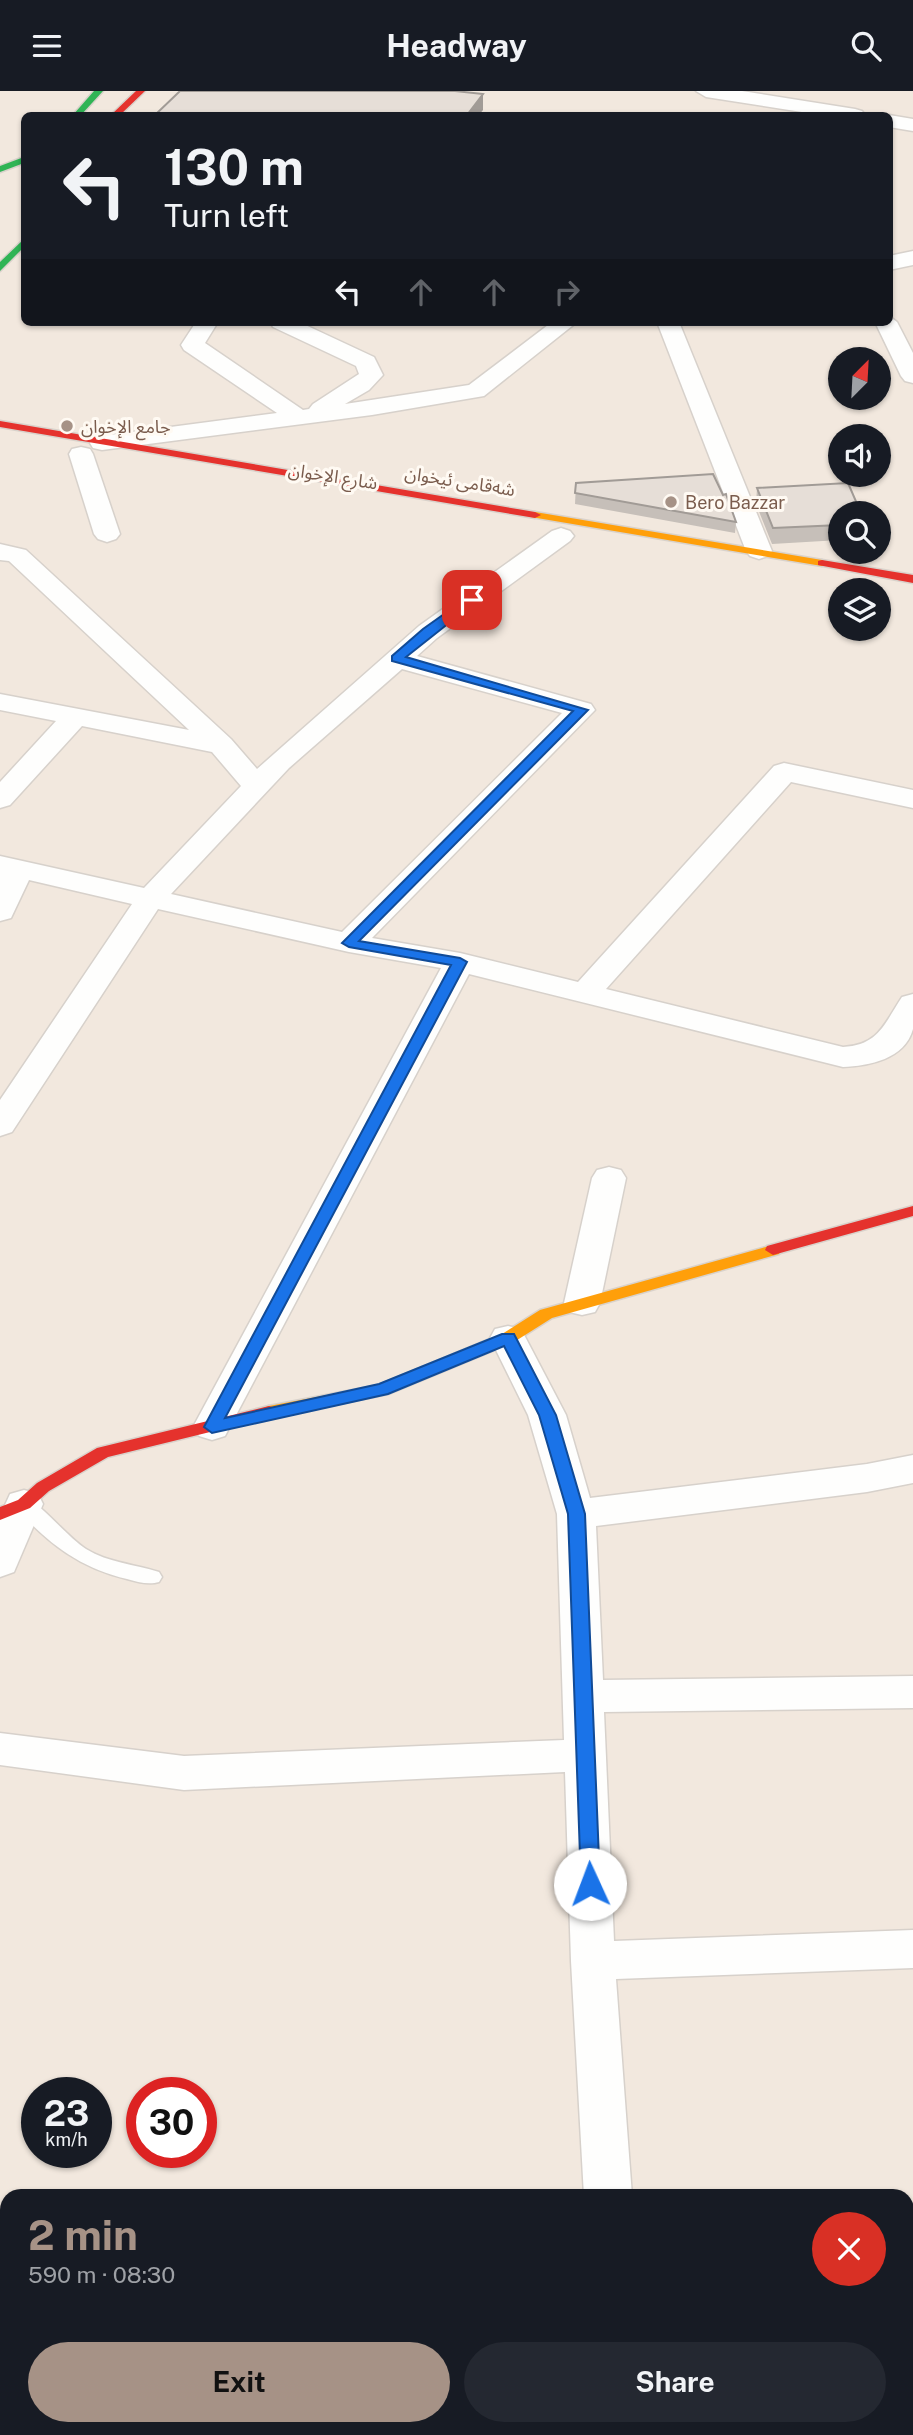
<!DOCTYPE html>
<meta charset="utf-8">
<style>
:root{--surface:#171b24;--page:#242831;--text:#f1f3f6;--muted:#9ea1a6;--accent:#a69286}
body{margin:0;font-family:"Public Sans","Noto Sans Arabic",sans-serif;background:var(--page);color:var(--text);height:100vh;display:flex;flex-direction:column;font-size:26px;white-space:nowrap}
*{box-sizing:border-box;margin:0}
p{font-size:23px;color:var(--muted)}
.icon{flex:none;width:38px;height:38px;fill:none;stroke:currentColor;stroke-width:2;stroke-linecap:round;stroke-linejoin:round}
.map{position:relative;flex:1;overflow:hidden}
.drawer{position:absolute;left:0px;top:2098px;width:914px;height:247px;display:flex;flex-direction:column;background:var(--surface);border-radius:21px 21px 0 0;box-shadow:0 2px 5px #0004}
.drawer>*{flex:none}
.guide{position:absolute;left:21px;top:21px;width:872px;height:214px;border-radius:10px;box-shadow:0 2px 5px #0004;background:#171b24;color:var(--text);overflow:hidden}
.needle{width:46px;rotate:24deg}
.tools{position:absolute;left:828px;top:256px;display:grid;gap:14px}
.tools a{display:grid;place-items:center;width:63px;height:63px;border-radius:50%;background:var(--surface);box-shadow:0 2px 5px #0004;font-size:35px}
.speed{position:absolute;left:21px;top:1986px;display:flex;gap:14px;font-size:35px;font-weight:700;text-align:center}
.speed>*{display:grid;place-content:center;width:91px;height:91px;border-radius:50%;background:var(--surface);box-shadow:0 2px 5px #0004;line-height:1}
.speed small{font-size:18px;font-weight:400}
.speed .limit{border:10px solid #d22;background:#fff;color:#111}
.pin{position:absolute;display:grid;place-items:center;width:60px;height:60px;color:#fff;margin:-30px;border-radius:14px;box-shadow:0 4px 10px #0006}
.me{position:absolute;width:77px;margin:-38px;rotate:358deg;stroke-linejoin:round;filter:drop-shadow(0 0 5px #0008)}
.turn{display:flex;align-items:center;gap:24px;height:147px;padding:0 28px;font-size:32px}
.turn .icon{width:91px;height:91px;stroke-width:2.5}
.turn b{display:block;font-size:49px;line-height:60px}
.lanes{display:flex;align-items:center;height:66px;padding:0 28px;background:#0003;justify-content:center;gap:35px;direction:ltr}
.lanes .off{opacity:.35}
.round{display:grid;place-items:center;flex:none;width:74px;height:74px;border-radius:37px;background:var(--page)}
.headline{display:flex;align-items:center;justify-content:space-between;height:119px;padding:0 28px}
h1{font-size:42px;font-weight:700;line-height:52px;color:var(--accent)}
.cta{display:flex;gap:14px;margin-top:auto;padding:14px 28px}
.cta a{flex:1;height:80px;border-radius:42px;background:var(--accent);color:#111;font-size:28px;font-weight:700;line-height:80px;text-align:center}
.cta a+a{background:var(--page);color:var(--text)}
header{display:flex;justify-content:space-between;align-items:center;height:91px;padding:0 28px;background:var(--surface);font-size:32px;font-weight:700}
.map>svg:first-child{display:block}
.residential{fill:#f2e8de;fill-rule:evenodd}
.water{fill:#d0e8ea}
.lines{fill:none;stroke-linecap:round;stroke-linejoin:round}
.lane-casing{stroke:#d7d1cb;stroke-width:3}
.street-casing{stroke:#d7d1cb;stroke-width:3}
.fast-casing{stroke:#d9d2cb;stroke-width:3}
.slow-casing{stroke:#d9d2cb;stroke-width:3}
.jam-casing{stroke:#d9d2cb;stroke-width:3}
.lane{fill:#fefefd;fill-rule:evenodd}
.street{fill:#fefefd;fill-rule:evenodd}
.fast{fill:#30b455;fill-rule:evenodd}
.slow{fill:#ff9f0a;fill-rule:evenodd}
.jam{fill:#e5322d;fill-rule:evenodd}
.wall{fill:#c6bfb9}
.shaded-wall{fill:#a19b96}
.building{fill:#e6ded7;stroke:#a19b96;stroke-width:2}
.route{fill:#1a73e8;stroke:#114b97;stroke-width:2}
.poi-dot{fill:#a69286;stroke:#fffaf3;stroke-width:2.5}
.labels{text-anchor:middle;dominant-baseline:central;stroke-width:6;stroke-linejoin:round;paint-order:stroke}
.far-poi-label{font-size:18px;fill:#7a5c4d;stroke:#fffaf3;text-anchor:start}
.far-street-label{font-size:18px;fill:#7a5c4d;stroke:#fffaf3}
</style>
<header><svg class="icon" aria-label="menu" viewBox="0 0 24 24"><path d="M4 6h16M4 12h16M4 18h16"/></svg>Headway<svg class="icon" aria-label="search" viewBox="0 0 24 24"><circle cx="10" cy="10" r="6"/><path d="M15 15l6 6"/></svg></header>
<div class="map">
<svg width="913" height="2344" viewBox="0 0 913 2344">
<rect width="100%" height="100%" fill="#f9f5f0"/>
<path class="residential" d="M 0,0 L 913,0 L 913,2344 L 728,2344 L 694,2338 L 906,2338 L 906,2105 L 7,2105 L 7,2220 L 0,2220 ZM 24,24 L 889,24 L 889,231 L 24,231 ZM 840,268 L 878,268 L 878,306 L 840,306 ZM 840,345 L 878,345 L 878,383 L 840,383 ZM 840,422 L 878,422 L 878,460 L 840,460 ZM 840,499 L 878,499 L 878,537 L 840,537 ZM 37,2002 L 96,2002 L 96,2062 L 37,2062 ZM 142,2002 L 201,2002 L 201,2062 L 142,2062 Z"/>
<polygon class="water" points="0,2315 7,2316 7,2338 281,2338 334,2344 0,2344"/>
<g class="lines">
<g class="lane-casing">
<path id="lane" d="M 24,1406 C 40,1411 67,1446 86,1458 C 109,1472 134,1473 159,1481 L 162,1486 L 159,1491 C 149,1494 137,1491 127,1488 C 80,1477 49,1453 17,1418 L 14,1413 L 17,1408 Z"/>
</g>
<g class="street-casing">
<g id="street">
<polygon points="696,0 742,0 855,18 862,20 865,24 821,24 706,6"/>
<polygon points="887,24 889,24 913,28 913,40 889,36"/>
<polygon points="913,160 913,174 889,179 889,165"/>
<polygon points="889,225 897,231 913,262 913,292 905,290 901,285 875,231 889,231"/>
<polygon points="196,231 218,231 205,252 303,319 309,318 313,313 359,283 356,275 273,236 270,231 299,231 374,266 383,284 369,299 345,313 469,294 552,231 577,231 484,305 372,324 102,359 93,357 90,352 93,347 102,345 277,322 184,259 181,254"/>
<polygon points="657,231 679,231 772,460 768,465 759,468 750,465 746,460"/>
<polygon points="81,356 90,358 93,363 120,443 116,448 107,451 98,448 94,443 69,363 72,358"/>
<path d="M 561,437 L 570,440 L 574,445 L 570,450 L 437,547 L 417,565 L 591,613 L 595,619 L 372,847 L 460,862 L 578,891 L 774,675 L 784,672 L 913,699 L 913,717 L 791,691 L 606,898 L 843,956 C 879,954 884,933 902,906 L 913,903 C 913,914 913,928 913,938 C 905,968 869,975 843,976 L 469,883 L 225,1345 L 212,1349 L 199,1345 L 193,1336 L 441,877 L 349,861 L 158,818 L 12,1041 L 0,1045 L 0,1009 L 132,813 L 29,789 L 11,827 L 0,830 L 0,765 L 144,797 L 241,695 L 212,661 L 82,635 L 10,714 L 0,717 L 0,691 L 56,630 L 0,619 L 0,603 L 189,639 L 9,470 L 0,469 L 0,453 L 26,459 L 231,648 L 257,678 L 419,535 L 552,440 ZM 402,578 L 562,622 L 342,841 L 171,803 L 289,677 Z"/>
<polygon points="609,1076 621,1079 626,1087 600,1212 595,1221 582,1224 569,1221 564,1212 592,1087 597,1079"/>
<polygon points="508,1235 521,1238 566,1324 590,1407 867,1373 913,1364 913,1392 867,1401 596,1435 603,1589 913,1585 913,1617 604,1621 614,1850 913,1839 913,1877 616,1888 632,2105 584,2105 571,1870 565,1681 184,1699 0,1674 0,1642 184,1665 564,1649 557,1423 528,1324 490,1247 495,1238"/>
<polygon points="24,1399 38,1403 43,1413 14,1481 0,1486 0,1425 10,1403"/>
<rect x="906" y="2139" width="7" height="44"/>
</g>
</g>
<g class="fast-casing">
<g id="fast">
<polygon points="94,0 103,0 81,24 73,24"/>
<polygon points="24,66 24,72 0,81 0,75"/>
<polygon points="24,148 24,156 0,180 0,171"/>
<rect x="0" y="2155" width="7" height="20"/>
<polygon points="906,2273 913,2274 913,2296 906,2295"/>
</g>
</g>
<g class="slow-casing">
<g id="slow">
<polygon points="535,421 822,469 828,472 822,475 531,426 531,422"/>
<polygon points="773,1154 779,1155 781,1159 779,1163 552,1227 514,1251 388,1303 269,1327 263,1325 261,1321 263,1317 269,1315 379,1294 502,1243 540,1219"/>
</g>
</g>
<g class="jam-casing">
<g id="jam">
<polygon points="136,0 145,0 120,24 111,24"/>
<polygon points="0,330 535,421 541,424 535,427 0,336"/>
<polygon points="822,469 913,484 913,492 818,474 818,470"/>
<polygon points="913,1115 913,1125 773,1164 765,1159 767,1155"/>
<polygon points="269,1315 275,1317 277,1321 275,1325 108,1366 49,1400 30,1417 0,1429 0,1416 18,1409 37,1392 97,1357"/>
</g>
</g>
<use href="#lane" class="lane"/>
<use href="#street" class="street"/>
<use href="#fast" class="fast"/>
<use href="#slow" class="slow"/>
<use href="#jam" class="jam"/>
</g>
<g class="wall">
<polygon points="576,392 736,431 735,442 575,413"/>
<polygon points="757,397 840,422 840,449 772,453 756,413"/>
</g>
<polygon class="shaded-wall" points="483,3 483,19 479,24 467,24"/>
<g class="building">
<polygon points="180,0 455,0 483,3 467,24 155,24"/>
<polygon points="713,383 723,404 726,403 736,431 575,402 576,392"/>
<polygon points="848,392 861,422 840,422 840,434 773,437 757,397"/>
</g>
<polygon class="route" points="468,506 478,509 406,566 588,619 359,850 460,867 467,871 225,1327 379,1293 502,1243 514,1243 556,1324 585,1423 600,1793 597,1798 590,1801 583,1798 581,1793 568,1423 539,1324 504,1255 388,1303 212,1342 204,1336 451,874 349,856 342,852 573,620 392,570 392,565 423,538"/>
<g class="poi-dot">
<circle cx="67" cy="335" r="7"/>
<circle cx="671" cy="411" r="7"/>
</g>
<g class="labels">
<g class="far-poi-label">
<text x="81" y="335">جامع الإخوان</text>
<text x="685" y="411">Bero Bazzar</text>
</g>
<g class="far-street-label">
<text transform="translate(333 385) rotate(9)">شارع الإخوان</text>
<text transform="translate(460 390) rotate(9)">شەقامی ئیخوان</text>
</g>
</g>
</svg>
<div class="tools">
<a><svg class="needle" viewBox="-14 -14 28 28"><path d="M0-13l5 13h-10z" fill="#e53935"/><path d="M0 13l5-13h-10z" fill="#9ea1a6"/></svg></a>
<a><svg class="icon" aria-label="sound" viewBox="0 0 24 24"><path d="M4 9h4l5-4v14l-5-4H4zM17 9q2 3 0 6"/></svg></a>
<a><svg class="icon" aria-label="search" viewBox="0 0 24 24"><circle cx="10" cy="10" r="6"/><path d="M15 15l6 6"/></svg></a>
<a><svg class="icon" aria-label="layers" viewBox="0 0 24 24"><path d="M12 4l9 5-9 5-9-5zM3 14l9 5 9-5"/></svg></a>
</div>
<div class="speed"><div>23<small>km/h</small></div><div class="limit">30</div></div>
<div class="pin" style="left:472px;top:509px;background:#d93025"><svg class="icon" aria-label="arrive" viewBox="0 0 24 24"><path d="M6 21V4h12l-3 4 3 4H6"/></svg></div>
<svg class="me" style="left:590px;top:1793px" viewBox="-20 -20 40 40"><circle r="19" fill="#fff"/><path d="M0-13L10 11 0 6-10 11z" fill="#1a73e8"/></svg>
<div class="guide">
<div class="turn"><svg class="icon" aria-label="left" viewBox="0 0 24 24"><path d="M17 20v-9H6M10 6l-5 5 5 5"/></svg><div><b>130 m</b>Turn left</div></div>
<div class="lanes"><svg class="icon" aria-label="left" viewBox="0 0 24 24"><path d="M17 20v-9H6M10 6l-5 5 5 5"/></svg><svg class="icon off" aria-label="ahead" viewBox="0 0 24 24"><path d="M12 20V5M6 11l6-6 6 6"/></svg><svg class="icon off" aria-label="ahead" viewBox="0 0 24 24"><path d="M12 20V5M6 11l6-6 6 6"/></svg><svg class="icon off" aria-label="right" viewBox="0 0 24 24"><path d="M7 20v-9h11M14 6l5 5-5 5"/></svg></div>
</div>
<section class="drawer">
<div class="headline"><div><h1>2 min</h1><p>590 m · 08:30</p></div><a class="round" style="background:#d93025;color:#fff"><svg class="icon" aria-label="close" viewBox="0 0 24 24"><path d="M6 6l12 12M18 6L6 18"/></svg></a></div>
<div class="cta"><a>Exit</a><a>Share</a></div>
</section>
</div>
